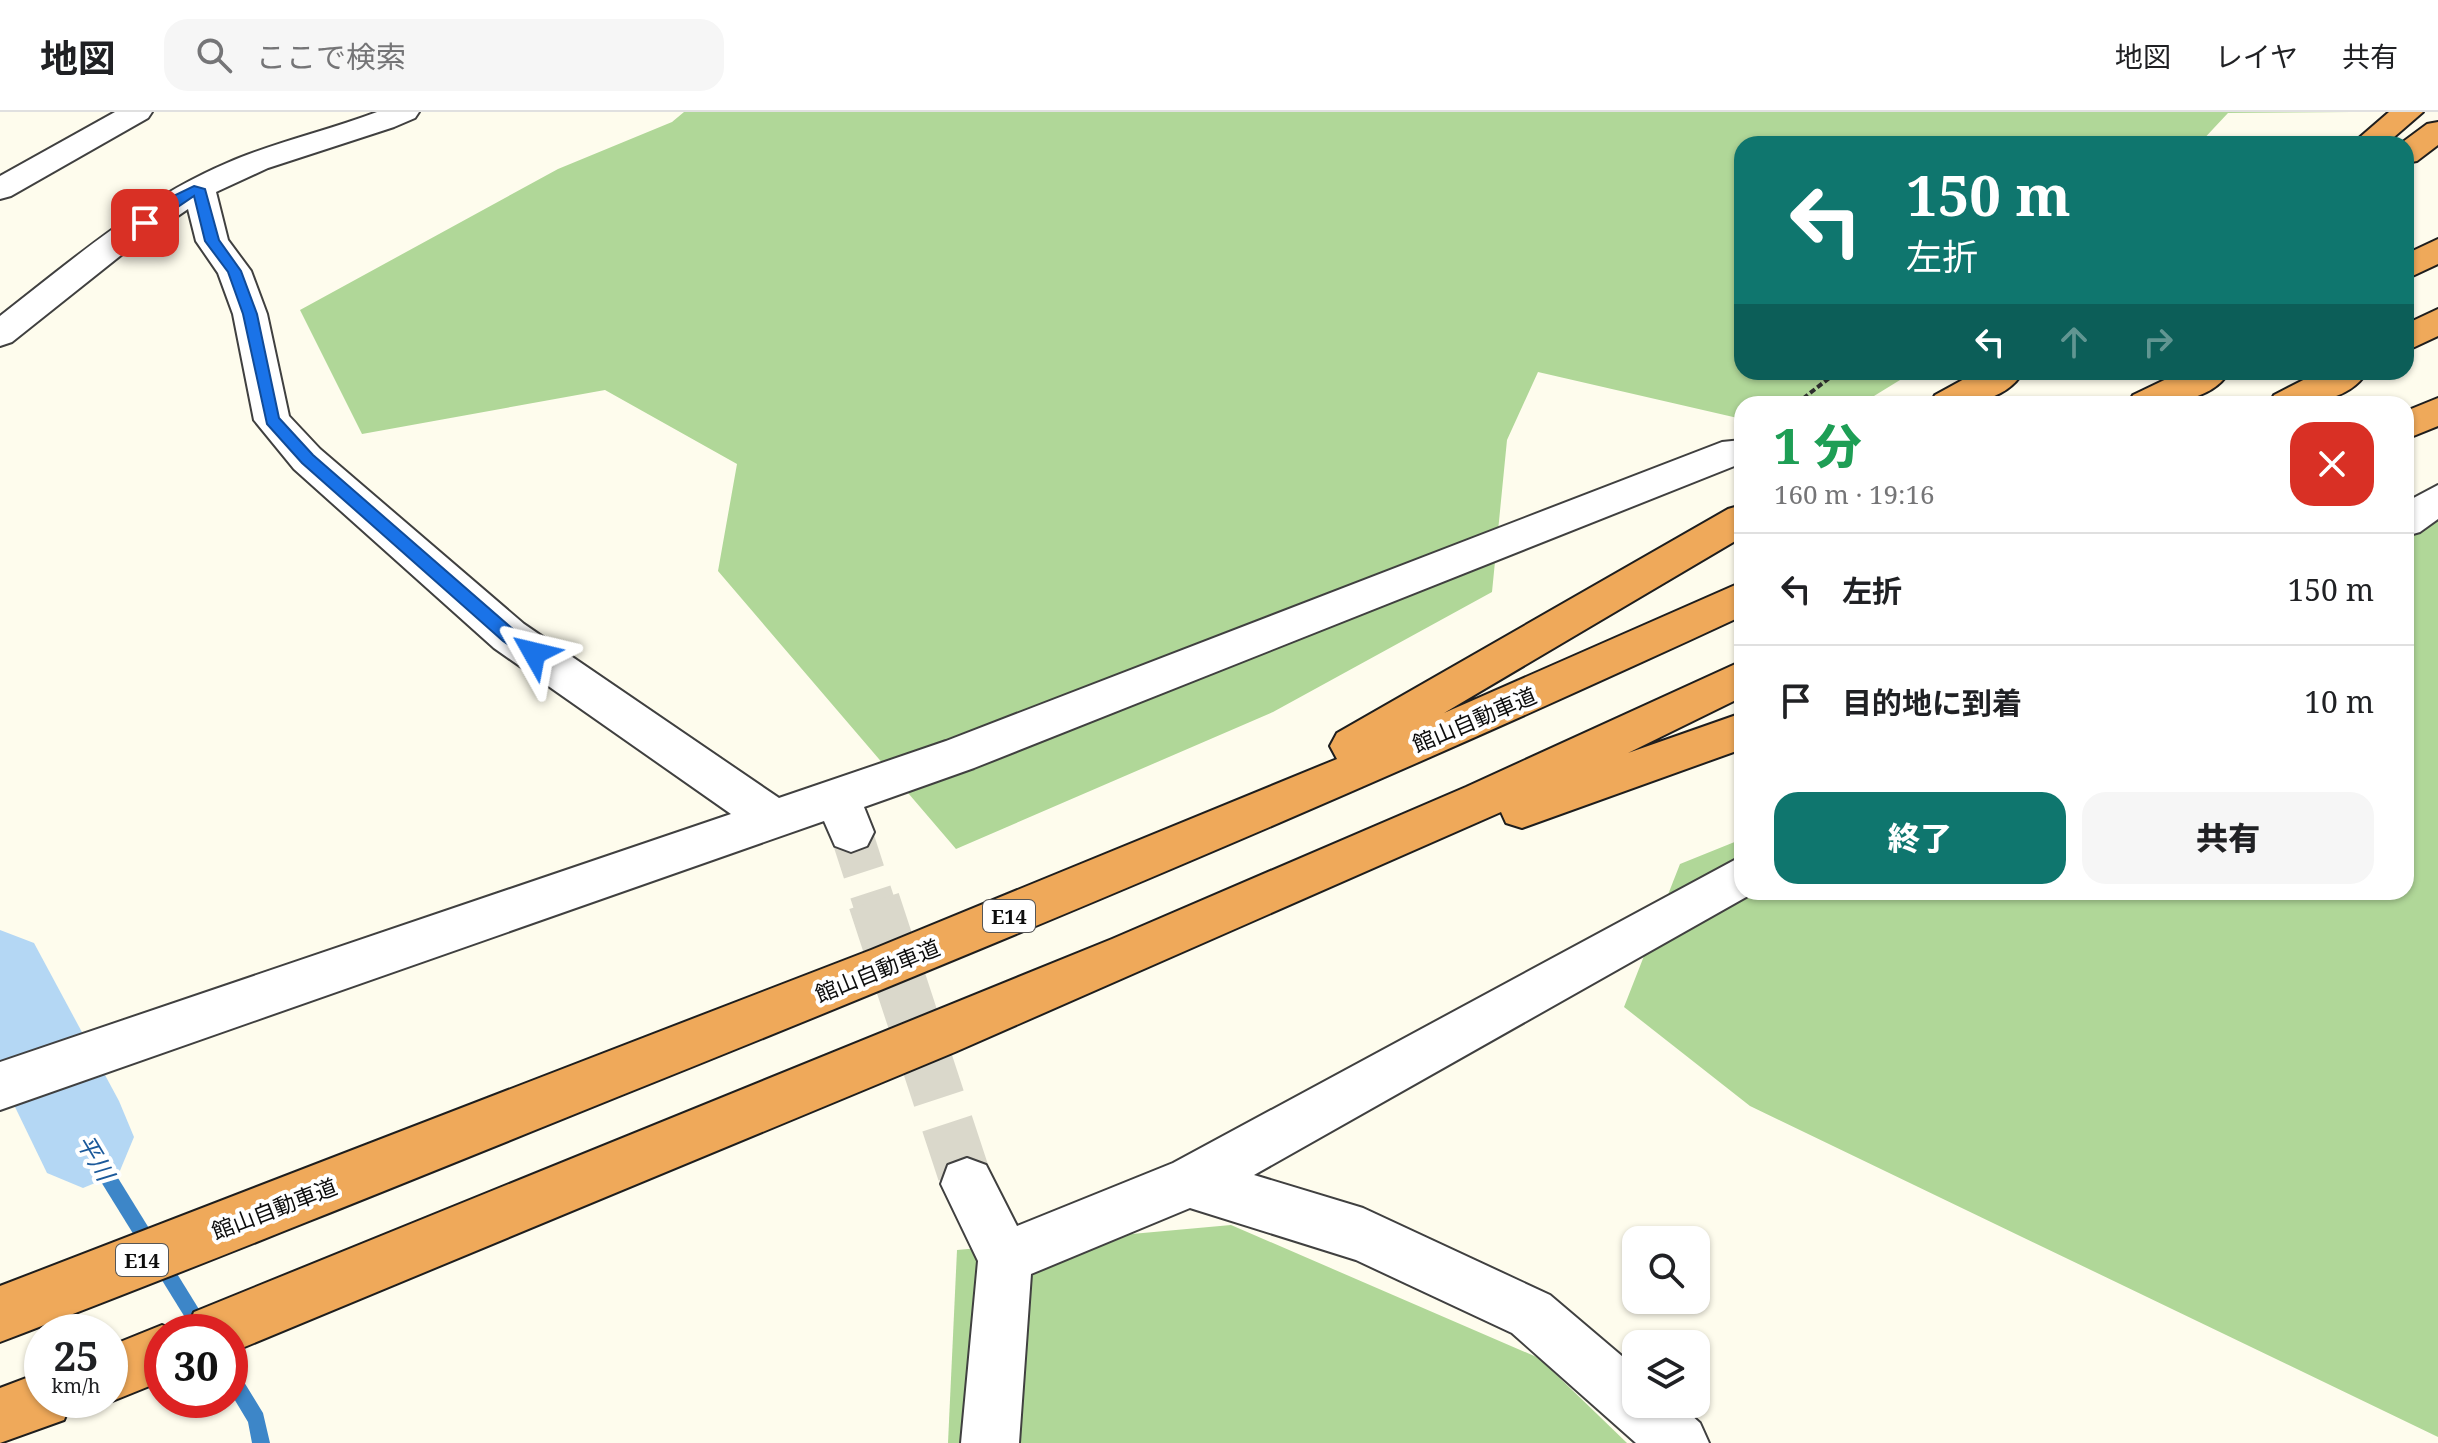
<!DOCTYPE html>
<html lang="ja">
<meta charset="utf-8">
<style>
:root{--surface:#fff;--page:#f6f6f6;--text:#202124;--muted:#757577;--line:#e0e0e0;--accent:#0f766e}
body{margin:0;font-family:"Noto Serif","Noto Sans JP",serif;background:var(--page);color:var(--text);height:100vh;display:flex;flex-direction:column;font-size:30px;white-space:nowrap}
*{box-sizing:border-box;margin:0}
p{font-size:26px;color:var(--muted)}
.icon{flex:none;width:44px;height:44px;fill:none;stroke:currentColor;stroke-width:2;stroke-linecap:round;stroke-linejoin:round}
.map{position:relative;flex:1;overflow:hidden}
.panel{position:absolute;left:1734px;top:284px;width:680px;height:504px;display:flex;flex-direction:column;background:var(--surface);border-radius:24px;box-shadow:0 2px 6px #0004}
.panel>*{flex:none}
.guide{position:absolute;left:1734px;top:24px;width:680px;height:244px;border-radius:24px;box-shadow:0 2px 6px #0004;background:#0f766e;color:#fff;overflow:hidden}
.tools{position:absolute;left:1622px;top:1114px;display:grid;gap:16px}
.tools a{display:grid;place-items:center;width:88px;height:88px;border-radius:16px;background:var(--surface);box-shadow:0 2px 6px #0004;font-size:40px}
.speed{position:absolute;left:24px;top:1202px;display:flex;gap:16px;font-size:40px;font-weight:700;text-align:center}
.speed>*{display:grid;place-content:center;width:104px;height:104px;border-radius:50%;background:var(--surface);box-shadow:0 2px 6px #0004;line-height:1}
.speed small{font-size:20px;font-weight:400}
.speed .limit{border:12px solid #d22;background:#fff;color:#111}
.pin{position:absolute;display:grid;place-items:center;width:68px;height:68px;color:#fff;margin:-34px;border-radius:16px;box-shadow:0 4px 12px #0006}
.me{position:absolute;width:88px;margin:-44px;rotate:307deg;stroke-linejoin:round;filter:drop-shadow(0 0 6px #0008)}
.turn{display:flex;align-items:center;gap:28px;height:168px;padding:0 40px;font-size:36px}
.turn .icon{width:104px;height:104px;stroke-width:2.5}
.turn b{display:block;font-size:56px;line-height:68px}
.lanes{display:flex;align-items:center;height:76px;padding:0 40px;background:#0003;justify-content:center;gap:40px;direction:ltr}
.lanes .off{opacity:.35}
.round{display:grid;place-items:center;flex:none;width:84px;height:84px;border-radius:24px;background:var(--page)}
.overview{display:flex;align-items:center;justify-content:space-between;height:136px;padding:0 40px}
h1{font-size:48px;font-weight:800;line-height:60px;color:#1e9e55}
.primary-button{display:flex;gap:16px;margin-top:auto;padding:16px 40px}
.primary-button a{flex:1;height:92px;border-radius:24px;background:var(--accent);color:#fff;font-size:32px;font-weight:800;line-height:92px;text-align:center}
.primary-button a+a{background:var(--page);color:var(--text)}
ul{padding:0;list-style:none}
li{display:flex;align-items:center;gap:24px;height:112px;padding:0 40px;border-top:2px solid var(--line)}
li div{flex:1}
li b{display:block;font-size:30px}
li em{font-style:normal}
header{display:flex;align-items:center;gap:48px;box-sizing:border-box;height:112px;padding:0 40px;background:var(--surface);border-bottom:2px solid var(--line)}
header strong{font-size:38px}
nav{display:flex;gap:44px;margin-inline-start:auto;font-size:28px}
.search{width:560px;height:72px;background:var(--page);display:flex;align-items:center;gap:20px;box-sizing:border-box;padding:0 28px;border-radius:24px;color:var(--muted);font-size:30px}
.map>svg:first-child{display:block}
.forest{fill:#b0d798}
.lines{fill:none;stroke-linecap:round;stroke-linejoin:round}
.stream{fill:#3d86c8;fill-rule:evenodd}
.river{fill:#b4d7f4;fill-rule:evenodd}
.minor-tunnel-far1{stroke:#dad8cb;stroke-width:42;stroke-dasharray:42 21;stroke-linecap:butt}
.minor-tunnel{stroke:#dad8cb;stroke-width:52;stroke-dasharray:52 26;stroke-linecap:butt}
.minor-casing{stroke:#404040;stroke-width:4}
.highway-casing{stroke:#1e1e1e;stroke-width:4}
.path{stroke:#2f2f2f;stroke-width:4;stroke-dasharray:6 3;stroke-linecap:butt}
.minor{fill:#fff;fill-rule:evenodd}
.highway{fill:#efa95a;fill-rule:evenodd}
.route{fill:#1a73e8;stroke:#114b97;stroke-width:2}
.labels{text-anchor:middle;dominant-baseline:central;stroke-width:8;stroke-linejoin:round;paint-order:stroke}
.shield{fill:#fff;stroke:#565656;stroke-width:2}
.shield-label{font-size:20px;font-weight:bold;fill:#0d0d0d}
.street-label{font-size:22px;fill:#0d0d0d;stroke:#fff}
.water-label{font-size:24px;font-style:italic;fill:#1b599a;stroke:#fff}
</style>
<header>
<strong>地図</strong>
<div class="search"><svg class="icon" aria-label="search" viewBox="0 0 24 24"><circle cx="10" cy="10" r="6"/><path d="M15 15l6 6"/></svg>ここで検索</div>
<nav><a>地図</a><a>レイヤ</a><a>共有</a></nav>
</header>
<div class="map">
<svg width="2438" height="1331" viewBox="0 0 2438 1331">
<rect width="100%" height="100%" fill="#fefced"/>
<g class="forest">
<polygon points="684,0 2352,0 2228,1 2199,32 1742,32 1742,260 1913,260 1861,292 1742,292 1742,307 1538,260 1507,328 1492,480 1273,600 956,737 718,459 737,352 605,278 362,322 300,198 558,57 672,10"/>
<polygon points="2438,408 2438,1325 1750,994 1624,895 1680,752 1742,727 1742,780 2406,780 2406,421"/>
<polygon points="1231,1113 1539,1246 1627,1331 948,1331 957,1138"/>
</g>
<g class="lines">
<g class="stream">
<polygon points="83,1017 89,1019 213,1220 194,1220 77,1031 75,1025 77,1019"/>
<polygon points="230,1254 236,1257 263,1301 270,1331 252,1331 248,1310 230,1280"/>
</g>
<polygon class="river" points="0,818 34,831 119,989 134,1025 119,1061 83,1076 47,1061 0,964"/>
<polyline class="minor-tunnel-far1" points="851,720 874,791"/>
<polyline class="minor-tunnel" points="874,789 967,1072"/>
<g class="minor-casing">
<g id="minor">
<polygon points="115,0 152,0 148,6 11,84 0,87 0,64"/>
<path d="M 377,0 L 419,0 L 415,6 L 394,15 L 268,56 L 216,80 L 228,128 L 251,159 L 267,202 L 289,304 L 320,337 L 524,512 L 779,686 L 946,629 L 1722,330 L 1742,328 L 1742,351 L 974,656 L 864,695 L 874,720 L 867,734 L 851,740 L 835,734 L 824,709 L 0,998 L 0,950 L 731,702 L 494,536 L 294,357 L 254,308 L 233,202 L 218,161 L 196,129 L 188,97 L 125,140 L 12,230 L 0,234 L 0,204 C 72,148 142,87 227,51 C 275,30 327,19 377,0 Z"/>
<polygon points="2438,373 2438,407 2420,420 2406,424 2406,390"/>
<polygon points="1742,744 1742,780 1755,780 1254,1063 1363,1096 1550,1183 1636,1256 1636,1292 1679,1292 1700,1311 1709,1331 1636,1331 1512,1221 1356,1148 1190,1096 1031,1162 1019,1331 961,1331 978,1149 941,1072 948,1053 967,1046 986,1053 1017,1114 1173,1051"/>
</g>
</g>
<g class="highway-casing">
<g id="highway">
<polygon points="2389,0 2423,0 2386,32 2352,32"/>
<polygon points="2438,10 2438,33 2417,49 2406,51 2406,32 2400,32 2427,12"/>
<polygon points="2438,127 2438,152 2406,167 2406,142"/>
<polygon points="2438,197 2438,224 2406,239 2406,212"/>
<path d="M 1977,260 L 2023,260 C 2004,292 1963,292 1930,292 L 1935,283 Z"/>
<path d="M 2181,260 L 2229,260 C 2210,292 2160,292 2128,292 L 2133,283 Z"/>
<path d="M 2319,260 L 2367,260 C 2347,292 2302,292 2269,292 L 2274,283 Z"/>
<polygon points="2438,286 2438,314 2406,327 2406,299"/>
<path d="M 1742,393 L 1742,425 L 1444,601 L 1742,470 L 1742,504 C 1372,676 996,833 617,985 C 412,1068 207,1151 0,1230 L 0,1174 L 871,838 L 1337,647 L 1330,634 L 1337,621 L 1728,397 Z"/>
<polygon points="1742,549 1742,585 1628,641 1742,601 1742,637 1522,716 1506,711 1501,700 955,940 230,1241 230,1220 186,1220 194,1200 1112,827 1466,675"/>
<polygon points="162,1213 179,1220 162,1220 162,1269 110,1290 105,1288 110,1288 110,1234"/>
<polygon points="42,1260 42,1288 72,1288 64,1308 0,1331 0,1276"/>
</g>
</g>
<polyline class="path" points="1796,292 1837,260"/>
<use href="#minor" class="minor"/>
<use href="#highway" class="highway"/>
</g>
<polygon class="route" points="194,74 205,77 219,128 241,159 257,202 279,306 313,343 515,519 540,537 540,546 528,546 503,529 302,351 267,312 243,202 228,160 205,129 194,84 150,114 138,111 165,88"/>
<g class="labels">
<g class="shield">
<rect x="983" y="788" width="52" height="32" rx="6"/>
<rect x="116" y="1132" width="52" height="32" rx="6"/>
</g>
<g class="shield-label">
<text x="1009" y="804">E14</text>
<text x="142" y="1148">E14</text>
</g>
<g class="street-label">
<text transform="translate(1474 607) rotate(-23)">館山自動車道</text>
<text transform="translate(877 858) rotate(-22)">館山自動車道</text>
<text transform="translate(274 1096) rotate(-21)">館山自動車道</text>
</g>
<g class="water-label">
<text transform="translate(96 1045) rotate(59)">平川</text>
</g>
</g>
</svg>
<div class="tools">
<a><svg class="icon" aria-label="search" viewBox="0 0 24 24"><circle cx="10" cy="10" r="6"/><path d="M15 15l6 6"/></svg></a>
<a><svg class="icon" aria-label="layers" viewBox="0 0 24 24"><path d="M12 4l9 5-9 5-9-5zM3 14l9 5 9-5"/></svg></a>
</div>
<div class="speed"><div>25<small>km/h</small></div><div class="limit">30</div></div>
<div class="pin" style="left:145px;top:111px;background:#d93025"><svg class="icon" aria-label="arrive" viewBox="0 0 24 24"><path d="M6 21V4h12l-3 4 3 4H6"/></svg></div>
<svg class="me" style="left:534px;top:541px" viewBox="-20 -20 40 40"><path d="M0-17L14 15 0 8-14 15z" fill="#1a73e8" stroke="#fff" stroke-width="4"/></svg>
<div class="guide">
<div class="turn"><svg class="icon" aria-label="left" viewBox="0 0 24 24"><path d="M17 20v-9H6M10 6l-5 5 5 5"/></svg><div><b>150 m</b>左折</div></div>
<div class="lanes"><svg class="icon" aria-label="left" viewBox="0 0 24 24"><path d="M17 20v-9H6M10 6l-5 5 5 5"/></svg><svg class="icon off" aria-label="ahead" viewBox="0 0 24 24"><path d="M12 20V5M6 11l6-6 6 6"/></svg><svg class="icon off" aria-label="right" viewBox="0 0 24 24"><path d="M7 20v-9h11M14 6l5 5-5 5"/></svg></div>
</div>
<section class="panel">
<div class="overview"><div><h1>1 分</h1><p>160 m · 19:16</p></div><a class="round" style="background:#d93025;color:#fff"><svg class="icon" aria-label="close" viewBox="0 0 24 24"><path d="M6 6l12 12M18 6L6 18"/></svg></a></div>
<ul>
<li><svg class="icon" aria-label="left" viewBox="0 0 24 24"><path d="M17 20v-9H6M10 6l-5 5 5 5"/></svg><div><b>左折</b></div><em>150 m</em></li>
<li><svg class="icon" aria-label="arrive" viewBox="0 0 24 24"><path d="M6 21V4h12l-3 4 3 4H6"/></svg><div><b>目的地に到着</b></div><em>10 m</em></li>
</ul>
<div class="primary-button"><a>終了</a><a>共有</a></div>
</section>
</div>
